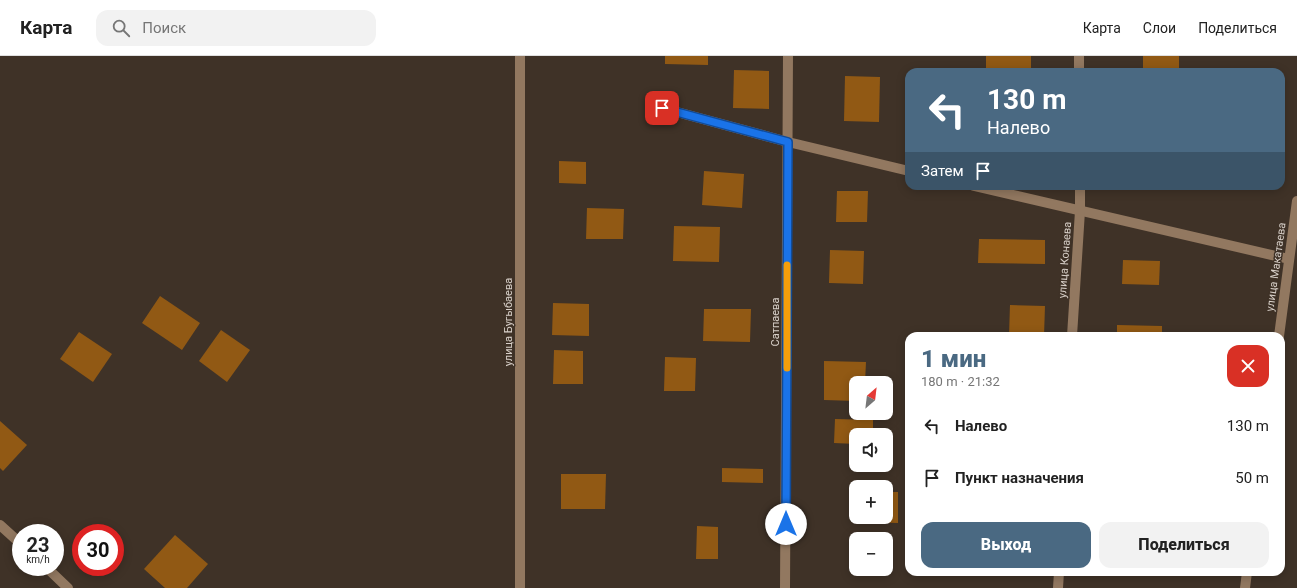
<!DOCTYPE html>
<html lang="ru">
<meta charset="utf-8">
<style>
:root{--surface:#fff;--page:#f2f2f2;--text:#222;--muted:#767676;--line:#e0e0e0;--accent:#4a6982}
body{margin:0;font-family:Roboto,sans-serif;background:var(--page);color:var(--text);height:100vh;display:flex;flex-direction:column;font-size:15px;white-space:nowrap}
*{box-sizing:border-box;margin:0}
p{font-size:13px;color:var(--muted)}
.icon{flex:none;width:22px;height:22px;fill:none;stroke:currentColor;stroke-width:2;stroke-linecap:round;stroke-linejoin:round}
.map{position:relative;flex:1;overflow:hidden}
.sheet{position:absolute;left:905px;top:276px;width:380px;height:244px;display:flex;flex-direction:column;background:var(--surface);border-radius:12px;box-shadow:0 2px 10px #0003}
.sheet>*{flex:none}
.top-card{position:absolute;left:905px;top:12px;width:380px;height:122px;border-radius:12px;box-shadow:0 2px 10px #0003;background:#4a6982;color:#fff;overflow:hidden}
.needle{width:26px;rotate:28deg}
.controls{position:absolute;left:849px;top:320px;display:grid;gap:8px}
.controls a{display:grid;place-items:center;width:44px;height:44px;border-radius:8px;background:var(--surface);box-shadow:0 2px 10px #0003;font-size:20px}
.speed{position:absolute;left:12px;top:468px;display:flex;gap:8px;font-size:20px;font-weight:700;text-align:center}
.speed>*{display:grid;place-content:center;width:52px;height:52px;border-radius:50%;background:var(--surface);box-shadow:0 2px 10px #0003;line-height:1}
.speed small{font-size:10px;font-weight:400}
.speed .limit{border:6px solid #d22;background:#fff;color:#111}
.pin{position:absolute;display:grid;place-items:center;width:34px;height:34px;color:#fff;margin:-17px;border-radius:8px;box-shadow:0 2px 6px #0006}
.me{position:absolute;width:44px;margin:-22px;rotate:0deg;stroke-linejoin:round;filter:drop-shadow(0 0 3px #0008)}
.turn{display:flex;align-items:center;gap:14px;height:84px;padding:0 16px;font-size:18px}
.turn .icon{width:52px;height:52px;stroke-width:2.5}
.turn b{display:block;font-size:28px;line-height:34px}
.then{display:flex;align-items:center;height:38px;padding:0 16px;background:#0003;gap:8px;font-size:15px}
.round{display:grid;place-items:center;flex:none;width:42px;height:42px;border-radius:12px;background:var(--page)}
.overview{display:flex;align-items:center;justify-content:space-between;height:68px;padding:0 16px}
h1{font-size:24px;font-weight:800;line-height:30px;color:var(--accent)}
.action{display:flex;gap:8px;margin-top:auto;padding:8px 16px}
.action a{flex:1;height:46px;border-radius:12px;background:var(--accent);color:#fff;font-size:16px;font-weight:800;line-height:46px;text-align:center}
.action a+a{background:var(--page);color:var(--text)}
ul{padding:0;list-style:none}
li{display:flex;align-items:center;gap:12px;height:52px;padding:0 16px}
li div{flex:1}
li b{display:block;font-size:15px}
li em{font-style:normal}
header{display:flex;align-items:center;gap:24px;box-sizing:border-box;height:56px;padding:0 20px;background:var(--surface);border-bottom:1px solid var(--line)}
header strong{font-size:19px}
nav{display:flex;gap:22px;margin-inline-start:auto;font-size:14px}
.search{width:280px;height:36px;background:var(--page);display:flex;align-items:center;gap:10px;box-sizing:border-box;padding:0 14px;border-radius:12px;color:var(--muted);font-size:15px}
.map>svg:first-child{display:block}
.building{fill:#915914}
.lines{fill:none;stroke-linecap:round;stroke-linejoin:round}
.minor{stroke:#927860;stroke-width:10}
.route-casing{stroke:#114b97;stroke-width:10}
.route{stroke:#1a73e8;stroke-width:7}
.slow{stroke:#f59e0b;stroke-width:7}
.labels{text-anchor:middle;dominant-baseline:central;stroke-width:3;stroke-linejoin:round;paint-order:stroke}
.street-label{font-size:11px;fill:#d8d0c9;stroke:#3f3227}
</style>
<header>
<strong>Карта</strong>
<div class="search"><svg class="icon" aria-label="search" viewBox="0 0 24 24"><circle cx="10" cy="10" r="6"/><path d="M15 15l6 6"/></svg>Поиск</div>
<nav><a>Карта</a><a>Слои</a><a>Поделиться</a></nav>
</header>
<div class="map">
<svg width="1297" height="532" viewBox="0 0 1297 532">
<rect width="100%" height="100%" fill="#3f3227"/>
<g class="building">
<polygon points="665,0 708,0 708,9 665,8"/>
<rect x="986" y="0" width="45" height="16"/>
<rect x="1143" y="0" width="36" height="16"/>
<polygon points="734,14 769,15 769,53 733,52"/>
<polygon points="845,20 880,21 879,66 844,65"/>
<polygon points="559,105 586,106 586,128 559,127"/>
<polygon points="704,115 744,118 742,152 702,149"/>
<polygon points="837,135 868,135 867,166 836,166"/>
<polygon points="587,152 624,153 623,183 586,183"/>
<polygon points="674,170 720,171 719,206 673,205"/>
<polygon points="979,183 1045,184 1045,208 978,207"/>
<polygon points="830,194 864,195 863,228 829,227"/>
<polygon points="1123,204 1160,205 1159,229 1122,228"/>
<polygon points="160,240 200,267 182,294 142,267"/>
<polygon points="553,247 589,248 589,280 552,279"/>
<polygon points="1010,249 1045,250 1044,280 1009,280"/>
<polygon points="704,253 751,253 750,286 703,285"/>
<polygon points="1117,269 1162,270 1162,280 1117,280"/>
<polygon points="221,274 250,294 227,326 199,305"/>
<polygon points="79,276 112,298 93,326 60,303"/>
<polygon points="554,294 583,295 583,328 553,328"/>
<polygon points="665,301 696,302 695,335 664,335"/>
<polygon points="824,305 866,306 865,327 856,327 856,345 824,344"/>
<polygon points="835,363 873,364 873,379 856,379 856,388 834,387"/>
<polygon points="0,365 27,389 3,415 0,412"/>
<polygon points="722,412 763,413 763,427 722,426"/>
<polygon points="561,418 606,418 605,453 561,453"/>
<polygon points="886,436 898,436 898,467 859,466 859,461 886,461"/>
<polygon points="697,470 718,471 718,503 696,503"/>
<polygon points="175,479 208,508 187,532 165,532 144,513"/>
</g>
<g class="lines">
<g class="minor">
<polyline points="1079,0 1079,16"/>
<polyline points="662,52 788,86 909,115"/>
<polyline points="974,130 1289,203"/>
<polyline points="1072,280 1080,155 1080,130"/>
<polyline points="1279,280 1297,145"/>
<polyline points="0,469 21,488"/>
<polyline points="46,511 68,532"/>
<polyline points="520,532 520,0"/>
<polyline points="785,532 788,0"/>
<polyline points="1058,532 1059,516"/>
<polyline points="1245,532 1247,516"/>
</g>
</g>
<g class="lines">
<g class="route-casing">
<polyline id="route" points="662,52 788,86 786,468"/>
</g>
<use href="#route" class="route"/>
<polyline class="slow" points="787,312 787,209"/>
</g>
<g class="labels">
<g class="street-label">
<text transform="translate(1065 204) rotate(-86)">улица Конаева</text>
<text transform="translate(1276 211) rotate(-82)">улица Макатаева</text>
<text transform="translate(508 266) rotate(-90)">улица Бугыбаева</text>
<text transform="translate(775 266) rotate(-90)">Сатпаева</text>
</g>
</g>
</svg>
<div class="controls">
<a><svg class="needle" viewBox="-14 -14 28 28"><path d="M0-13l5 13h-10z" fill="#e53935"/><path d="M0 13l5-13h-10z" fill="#767676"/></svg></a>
<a><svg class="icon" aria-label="sound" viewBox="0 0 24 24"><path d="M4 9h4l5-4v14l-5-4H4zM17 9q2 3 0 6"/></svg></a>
<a>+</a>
<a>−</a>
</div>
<div class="speed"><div>23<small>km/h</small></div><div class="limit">30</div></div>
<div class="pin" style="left:662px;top:52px;background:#d93025"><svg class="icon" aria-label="arrive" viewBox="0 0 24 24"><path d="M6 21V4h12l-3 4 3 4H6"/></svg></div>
<svg class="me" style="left:786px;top:468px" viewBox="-20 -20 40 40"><circle r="19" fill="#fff"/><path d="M0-13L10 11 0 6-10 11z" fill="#1a73e8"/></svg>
<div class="top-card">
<div class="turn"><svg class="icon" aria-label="left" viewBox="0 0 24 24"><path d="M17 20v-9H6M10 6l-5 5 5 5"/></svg><div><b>130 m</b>Налево</div></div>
<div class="then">Затем<svg class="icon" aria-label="arrive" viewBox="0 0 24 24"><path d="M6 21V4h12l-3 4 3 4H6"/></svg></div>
</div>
<section class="sheet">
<div class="overview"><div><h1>1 мин</h1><p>180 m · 21:32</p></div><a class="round" style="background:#d93025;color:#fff"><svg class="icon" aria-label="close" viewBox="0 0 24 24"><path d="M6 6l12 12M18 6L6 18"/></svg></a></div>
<ul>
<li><svg class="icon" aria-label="left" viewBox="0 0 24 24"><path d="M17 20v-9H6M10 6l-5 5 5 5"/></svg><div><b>Налево</b></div><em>130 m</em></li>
<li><svg class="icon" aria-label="arrive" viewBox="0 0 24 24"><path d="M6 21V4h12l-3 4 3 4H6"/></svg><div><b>Пункт назначения</b></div><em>50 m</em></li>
</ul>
<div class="action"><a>Выход</a><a>Поделиться</a></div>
</section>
</div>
